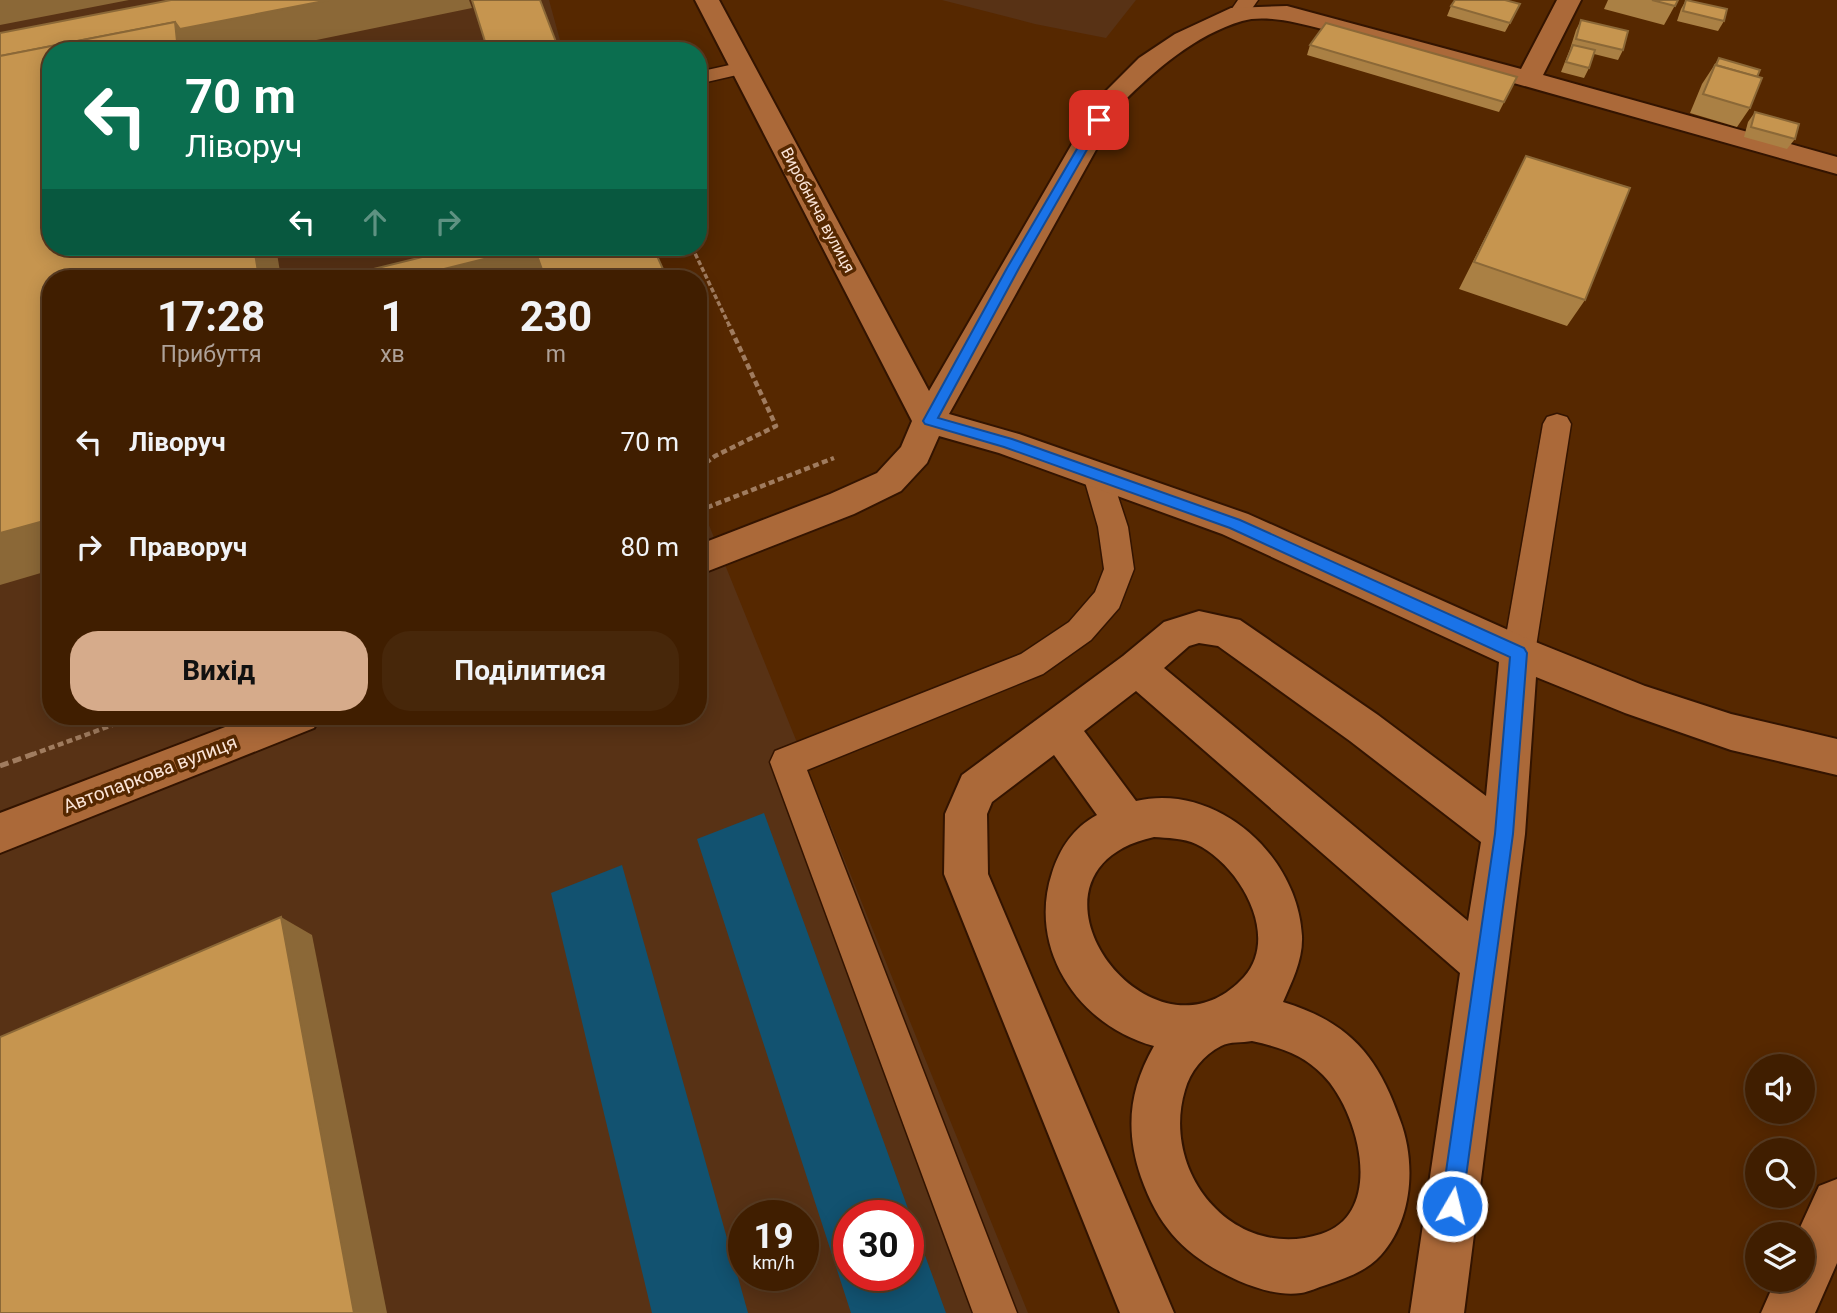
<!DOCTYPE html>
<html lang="uk">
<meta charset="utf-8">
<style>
:root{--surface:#401e00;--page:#47270a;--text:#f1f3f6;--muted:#aea299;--line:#593c22;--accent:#d6ab8b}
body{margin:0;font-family:Roboto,sans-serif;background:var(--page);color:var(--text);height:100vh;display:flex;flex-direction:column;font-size:26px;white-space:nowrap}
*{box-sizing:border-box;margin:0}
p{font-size:23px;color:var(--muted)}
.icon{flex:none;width:38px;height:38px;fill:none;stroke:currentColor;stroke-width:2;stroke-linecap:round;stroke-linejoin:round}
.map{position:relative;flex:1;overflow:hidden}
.sheet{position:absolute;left:42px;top:270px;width:665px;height:455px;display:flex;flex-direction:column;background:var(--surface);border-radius:28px;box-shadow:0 4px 18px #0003,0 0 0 2px var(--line)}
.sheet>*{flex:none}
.guide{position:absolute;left:42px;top:42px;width:665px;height:214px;border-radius:28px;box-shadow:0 4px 18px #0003,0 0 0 2px var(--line);background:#0b6e4f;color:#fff;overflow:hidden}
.buttons{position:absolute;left:1745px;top:1054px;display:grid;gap:14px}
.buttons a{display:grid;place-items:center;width:70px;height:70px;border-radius:50%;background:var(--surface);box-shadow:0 4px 18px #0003,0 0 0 2px var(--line);font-size:35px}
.speed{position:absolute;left:728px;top:1200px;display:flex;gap:14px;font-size:35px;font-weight:700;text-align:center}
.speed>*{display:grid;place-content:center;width:91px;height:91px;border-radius:50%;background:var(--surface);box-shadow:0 4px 18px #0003,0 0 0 2px var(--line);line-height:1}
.speed small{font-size:18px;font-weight:400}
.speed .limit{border:10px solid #d22;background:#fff;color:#111}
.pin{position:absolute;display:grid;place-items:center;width:60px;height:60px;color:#fff;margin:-30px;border-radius:14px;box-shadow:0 4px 10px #0006}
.me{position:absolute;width:77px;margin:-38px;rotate:8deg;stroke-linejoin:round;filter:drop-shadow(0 0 5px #0008)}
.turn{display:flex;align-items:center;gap:24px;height:147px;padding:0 28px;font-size:32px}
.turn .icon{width:91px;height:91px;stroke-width:2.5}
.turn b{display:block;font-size:49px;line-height:60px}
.lanes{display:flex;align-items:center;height:66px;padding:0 28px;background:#0003;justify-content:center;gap:35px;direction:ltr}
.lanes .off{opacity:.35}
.eta{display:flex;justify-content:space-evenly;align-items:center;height:119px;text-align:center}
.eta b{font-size:42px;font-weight:700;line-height:49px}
.button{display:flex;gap:14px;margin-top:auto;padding:14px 28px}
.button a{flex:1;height:80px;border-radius:28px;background:var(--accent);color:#111;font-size:28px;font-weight:700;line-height:80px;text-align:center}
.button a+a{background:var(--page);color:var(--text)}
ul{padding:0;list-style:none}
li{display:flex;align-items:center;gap:21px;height:105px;padding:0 28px}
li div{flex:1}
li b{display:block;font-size:26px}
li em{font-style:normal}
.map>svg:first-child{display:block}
.built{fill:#583215;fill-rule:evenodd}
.water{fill:#125270;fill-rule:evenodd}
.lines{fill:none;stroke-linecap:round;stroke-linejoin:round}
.service-casing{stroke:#331400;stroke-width:3}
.minor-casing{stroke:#331400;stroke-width:4}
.path-far2{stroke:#a07c5f;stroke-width:3.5;stroke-dasharray:5 2.5;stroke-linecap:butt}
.path-far1{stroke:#a07c5f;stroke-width:4.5;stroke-dasharray:6 3.5;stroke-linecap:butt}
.path{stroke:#a07c5f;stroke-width:5;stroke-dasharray:9 4.5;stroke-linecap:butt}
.service{fill:#ab6939;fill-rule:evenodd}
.minor{fill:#ab6939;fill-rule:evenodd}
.wall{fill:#aa8044}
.shaded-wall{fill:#8b6837}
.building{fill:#c6954f;stroke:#8b6837;stroke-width:2}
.route{fill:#1a73e8;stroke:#114b97;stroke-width:2}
.labels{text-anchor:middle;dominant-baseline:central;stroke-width:7;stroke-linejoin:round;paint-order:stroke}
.far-street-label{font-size:16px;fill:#fbe4d6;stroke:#562800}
.street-label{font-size:19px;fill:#fbe4d6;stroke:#562800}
</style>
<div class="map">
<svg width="1837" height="1313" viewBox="0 0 1837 1313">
<rect width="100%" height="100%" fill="#562800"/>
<g class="built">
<path d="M 0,0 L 549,0 L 563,51 L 51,51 L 51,247 L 627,247 L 637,278 L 51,278 L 51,716 L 698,716 L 698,498 L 1028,1313 L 0,1313 ZM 744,1216 L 803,1216 L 803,1276 L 744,1276 ZM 849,1216 L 908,1216 L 908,1276 L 849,1276 Z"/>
<polygon points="942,0 1136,0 1106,38 1035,24"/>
</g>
<g class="water">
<path d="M 764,813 L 946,1313 L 851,1313 L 697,839 ZM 849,1216 L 908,1216 L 908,1276 L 849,1276 Z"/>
<polygon points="622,865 748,1313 652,1313 551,893"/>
</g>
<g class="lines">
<g class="service-casing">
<g id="service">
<polygon points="1238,0 1258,0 1246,17 1239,19 1229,13"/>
<polygon points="743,62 750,64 753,68 750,72 698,84 698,72"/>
<polygon points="1557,414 1567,417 1571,424 1535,653 1530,663 1519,666 1508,663 1503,653 1543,424 1547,417"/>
<polygon points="1097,464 1107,467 1111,475 1128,527 1134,569 1119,608 1091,640 1043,674 807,770 1017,1313 973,1313 770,762 775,751 1021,654 1069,622 1095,592 1104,569 1098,527 1083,475 1087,467"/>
</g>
</g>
<g class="minor-casing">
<g id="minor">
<path d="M 695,0 L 719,0 L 929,391 L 1098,99 L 1139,58 L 1175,34 L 1231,8 L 1287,6 L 1521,69 L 1557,0 L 1581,0 L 1543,75 L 1837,157 L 1837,174 L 1322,29 C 1299,23 1265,14 1242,21 C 1195,35 1155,70 1122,103 L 949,414 L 1019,434 L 1248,514 L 1533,641 L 1645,686 L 1731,714 L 1837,739 L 1837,775 L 1731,750 L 1625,713 L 1536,677 L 1525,834 L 1464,1313 L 1410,1313 L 1460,973 L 1136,691 L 1084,731 L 1136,801 C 1217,782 1298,856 1302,936 C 1303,960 1292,981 1283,1002 C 1349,1022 1378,1056 1400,1120 C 1416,1162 1413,1219 1381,1255 C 1367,1271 1346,1278 1326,1285 C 1318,1287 1309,1292 1301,1293 C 1280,1296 1258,1289 1239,1281 C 1188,1258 1160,1231 1141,1177 C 1125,1130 1129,1090 1154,1046 C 1079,1026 1027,949 1052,873 C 1060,848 1073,828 1097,815 L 1054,755 L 992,802 L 987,814 L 988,874 L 1174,1313 L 1120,1313 L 944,874 L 945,814 L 962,775 L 1123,656 L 1164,622 L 1199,611 L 1240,620 L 1378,715 L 1486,796 L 1499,662 L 1222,534 L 999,453 L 939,436 L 927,463 L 901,491 L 854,514 L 698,575 L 698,545 L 830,494 L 877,473 L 901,447 L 912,421 ZM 1199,643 L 1218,646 L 1350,741 L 1481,842 L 1468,921 L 1164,668 L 1189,646 ZM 1154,837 C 1167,838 1184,838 1196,844 C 1239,864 1281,936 1244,977 C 1150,1080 999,871 1154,837 ZM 1252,1041 C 1279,1047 1303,1054 1323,1075 C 1358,1110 1387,1213 1321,1234 C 1234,1262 1160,1173 1185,1090 C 1190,1072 1203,1055 1221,1046 C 1230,1041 1242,1043 1252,1041 Z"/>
<polygon points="254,716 320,716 314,728 0,853 0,813"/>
<polygon points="1837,1179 1837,1263 1815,1313 1761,1313 1776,1279 1802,1279 1802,1234 1797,1234 1819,1186"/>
</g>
</g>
<polyline class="path-far2" points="692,247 730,327"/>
<g class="path-far1">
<polyline points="698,469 715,456 776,426 729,325"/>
<polyline points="698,511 834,458"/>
<polyline points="31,755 137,716"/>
</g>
<polyline class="path" points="0,766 36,753"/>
<use href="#service" class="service"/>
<use href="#minor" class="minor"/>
</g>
<g class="wall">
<polygon points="1608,0 1678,0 1664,25 1604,9"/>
<polygon points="1686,0 1724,21 1718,31 1677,21 1681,9"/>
<polygon points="1451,6 1515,14 1505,32 1447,16"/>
<polygon points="1581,20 1623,50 1618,60 1594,54 1589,68 1584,78 1561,72 1570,49 1576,30"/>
<polygon points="1310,45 1517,77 1499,112 1307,55"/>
<polygon points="1719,58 1757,77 1750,108 1737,127 1690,113 1702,84"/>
<polygon points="1755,112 1795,139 1787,149 1744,137 1748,122"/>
<polygon points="1526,156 1585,300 1567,326 1459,289 1512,184"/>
</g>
<g class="shaded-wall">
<polygon points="0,0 129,0 0,25"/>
<polygon points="329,0 469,0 472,8 263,51 69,51 175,22"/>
<polygon points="556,42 559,51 513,51"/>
<polygon points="254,247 276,247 281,278 259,278"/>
<polygon points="532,247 534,247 544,273 525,278 408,278"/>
<polygon points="51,519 51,570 0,585 0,533"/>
<polygon points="281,917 312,935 387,1313 354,1313"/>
</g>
<g class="building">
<polygon points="171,0 329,0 180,29 175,22 0,56 0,33"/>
<polygon points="472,0 540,0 556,42 513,51 488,51"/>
<polygon points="1455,0 1505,0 1520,4 1510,23 1451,6"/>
<polygon points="1652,0 1678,0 1675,6"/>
<polygon points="1686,0 1727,9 1724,21 1683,11"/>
<polygon points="1581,20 1628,31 1623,50 1576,39"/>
<polygon points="175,22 178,51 51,51 51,247 254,247 259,278 51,278 51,519 0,533 0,56"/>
<polygon points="1326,23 1517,77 1504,102 1310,45"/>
<polygon points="1573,45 1595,50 1589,68 1566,62"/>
<polygon points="1719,58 1760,70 1757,77 1716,65"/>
<polygon points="1715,65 1762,78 1750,108 1703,94"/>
<polygon points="1755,112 1799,124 1795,139 1751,127"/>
<polygon points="1526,156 1630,188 1585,300 1474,262"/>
<polygon points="463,247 532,247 408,278 337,278"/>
<polygon points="534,247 653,247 667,278 545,278"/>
<polygon points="281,917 354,1313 0,1313 0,1037"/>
</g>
<polygon class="route" points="1099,116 1104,120 1019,268 938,418 1012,439 1240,520 1524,648 1527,653 1513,834 1462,1206 1459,1213 1452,1216 1444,1213 1441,1206 1495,834 1510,657 1230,528 1004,447 925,424 923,421 1007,268 1094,120"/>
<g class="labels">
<g class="far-street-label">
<text transform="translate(818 210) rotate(62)">Виробнича вулиця</text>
</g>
<g class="street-label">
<text transform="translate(150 774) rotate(-21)">Автопаркова вулиця</text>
</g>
</g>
</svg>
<div class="buttons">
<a><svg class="icon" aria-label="sound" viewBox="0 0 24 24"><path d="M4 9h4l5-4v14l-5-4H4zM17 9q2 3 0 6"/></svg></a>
<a><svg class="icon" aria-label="search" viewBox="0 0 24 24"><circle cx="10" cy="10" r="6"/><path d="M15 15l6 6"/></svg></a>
<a><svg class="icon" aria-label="layers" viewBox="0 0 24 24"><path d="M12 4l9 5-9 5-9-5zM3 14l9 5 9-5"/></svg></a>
</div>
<div class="speed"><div>19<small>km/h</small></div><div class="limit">30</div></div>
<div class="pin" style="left:1099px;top:120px;background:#d93025"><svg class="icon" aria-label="arrive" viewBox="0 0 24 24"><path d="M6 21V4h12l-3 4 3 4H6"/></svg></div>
<svg class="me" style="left:1452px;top:1206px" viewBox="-20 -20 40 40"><circle r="17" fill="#1a73e8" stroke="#fff" stroke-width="3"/><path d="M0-11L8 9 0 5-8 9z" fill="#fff"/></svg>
<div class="guide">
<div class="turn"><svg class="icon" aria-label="left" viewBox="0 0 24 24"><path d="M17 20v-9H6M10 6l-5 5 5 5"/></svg><div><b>70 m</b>Ліворуч</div></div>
<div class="lanes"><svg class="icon" aria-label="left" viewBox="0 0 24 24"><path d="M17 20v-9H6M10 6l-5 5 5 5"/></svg><svg class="icon off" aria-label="ahead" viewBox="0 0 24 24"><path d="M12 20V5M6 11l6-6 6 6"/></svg><svg class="icon off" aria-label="right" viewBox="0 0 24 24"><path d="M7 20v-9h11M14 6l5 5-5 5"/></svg></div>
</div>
<section class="sheet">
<div class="eta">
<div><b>17:28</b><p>Прибуття</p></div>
<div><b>1</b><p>хв</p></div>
<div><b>230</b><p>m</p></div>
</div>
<ul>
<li><svg class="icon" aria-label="left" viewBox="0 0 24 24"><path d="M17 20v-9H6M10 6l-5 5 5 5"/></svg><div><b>Ліворуч</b></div><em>70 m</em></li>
<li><svg class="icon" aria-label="right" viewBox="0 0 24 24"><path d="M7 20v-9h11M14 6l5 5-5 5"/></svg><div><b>Праворуч</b></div><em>80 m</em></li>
</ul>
<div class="button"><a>Вихід</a><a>Поділитися</a></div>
</section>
</div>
